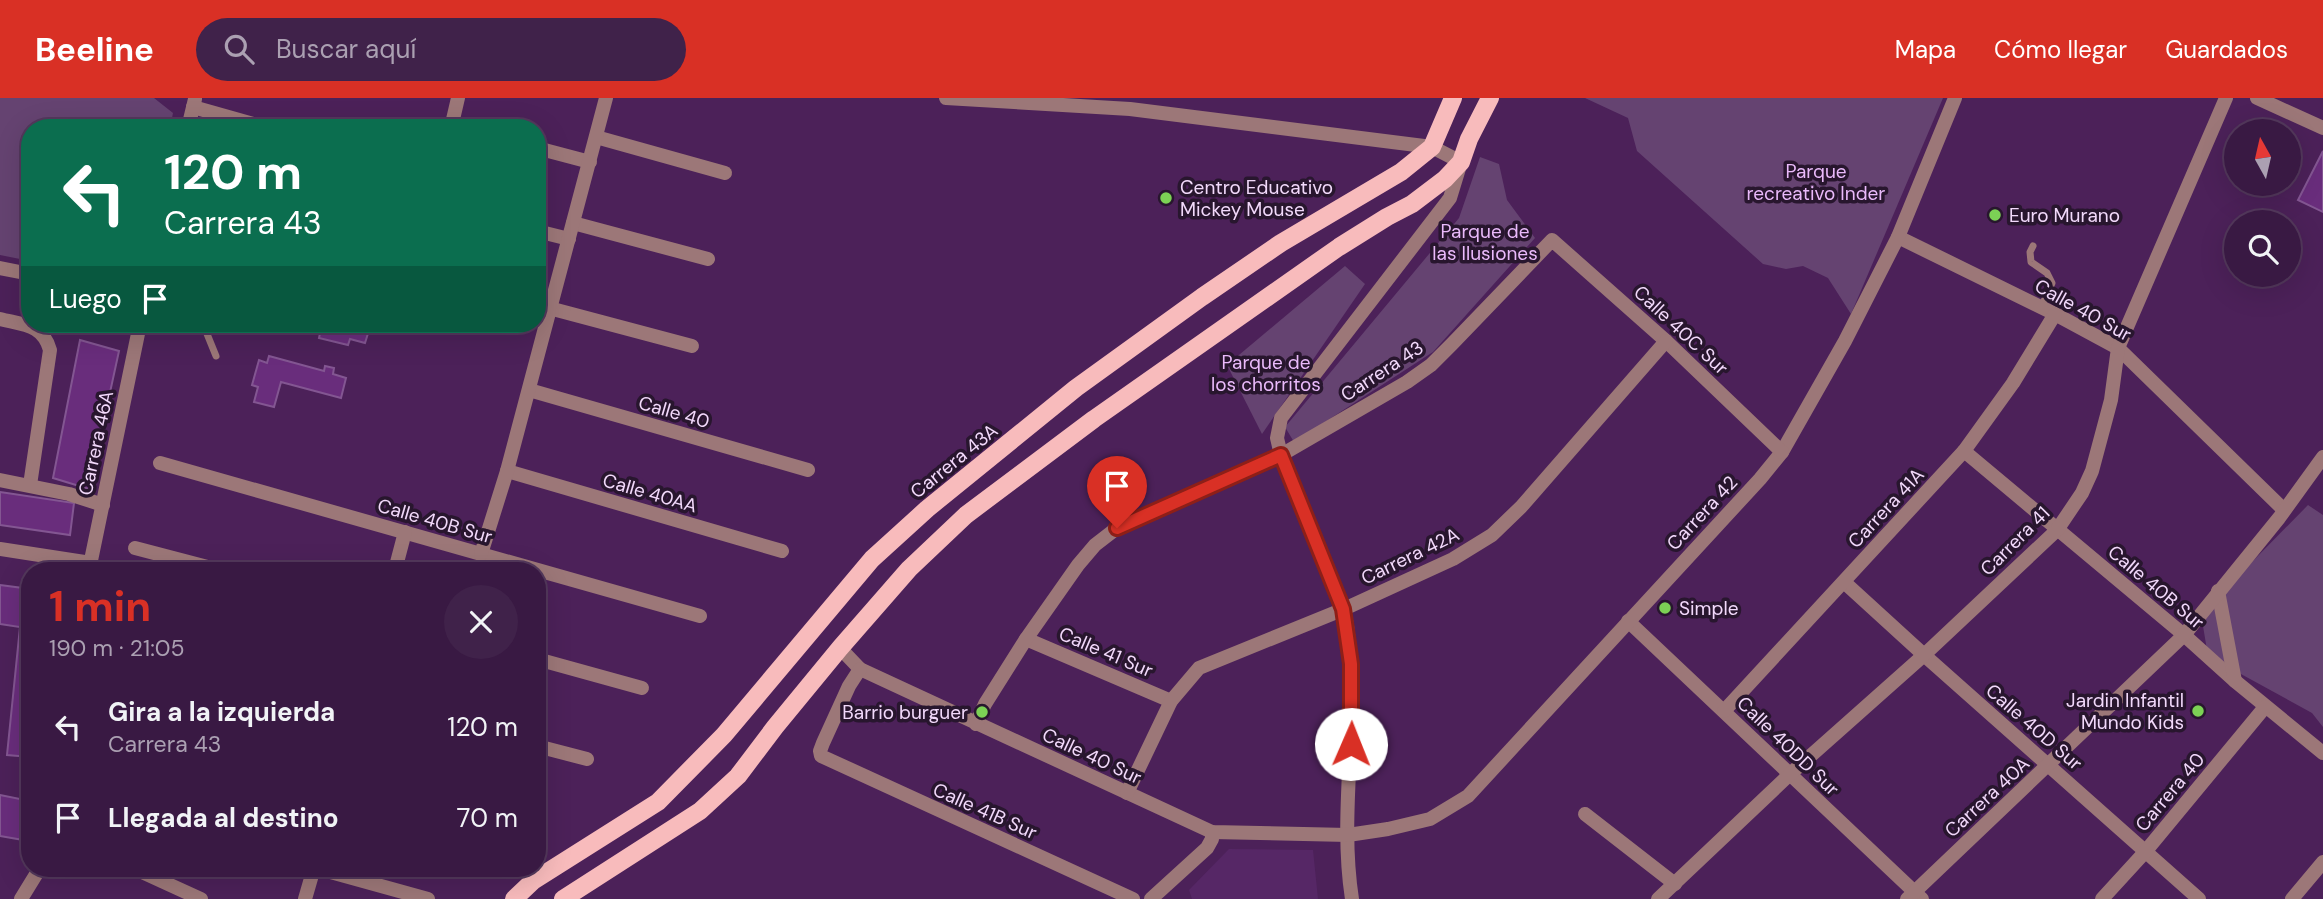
<!DOCTYPE html>
<html lang="es">
<meta charset="utf-8">
<style>
:root{--surface:#391943;--page:#40224a;--text:#f1f3f6;--muted:#aba0b2;--line:#53385c;--accent:#d93025}
body{margin:0;font-family:"DM Sans",sans-serif;background:var(--page);color:var(--text);height:100vh;display:flex;flex-direction:column;font-size:26px;white-space:nowrap}
*{box-sizing:border-box;margin:0}
p{font-size:23px;color:var(--muted)}
.icon{flex:none;width:38px;height:38px;fill:none;stroke:currentColor;stroke-width:2;stroke-linecap:round;stroke-linejoin:round}
.map{position:relative;flex:1;overflow:hidden}
.drawer{position:absolute;left:21px;top:464px;width:525px;height:315px;display:flex;flex-direction:column;background:var(--surface);border-radius:28px;box-shadow:0 7px 28px #0002,0 0 0 2px var(--line)}
.drawer>*{flex:none}
.top-card{position:absolute;left:21px;top:21px;width:525px;height:214px;border-radius:28px;box-shadow:0 7px 28px #0002,0 0 0 2px var(--line);background:#0b6e4f;color:#fff;overflow:hidden}
.needle{width:46px;rotate:352deg}
.fabs{position:absolute;left:2224px;top:21px;display:grid;gap:14px}
.fabs a{display:grid;place-items:center;width:77px;height:77px;border-radius:50%;background:var(--surface);box-shadow:0 7px 28px #0002,0 0 0 2px var(--line);font-size:35px}
.pin{position:absolute;display:grid;place-items:center;width:60px;height:60px;color:#fff;margin:-72px -30px;border-radius:50% 50% 50% 0;rotate:-45deg;box-shadow:0 0 7px #0007}
.pin .icon{rotate:45deg}
.me{position:absolute;width:77px;margin:-38px;rotate:1deg;stroke-linejoin:round;filter:drop-shadow(0 0 5px #0008)}
.turn{display:flex;align-items:center;gap:24px;height:147px;padding:0 28px;font-size:32px}
.turn .icon{width:91px;height:91px;stroke-width:2.5}
.turn b{display:block;font-size:49px;line-height:60px}
.then{display:flex;align-items:center;height:66px;padding:0 28px;background:#0003;gap:14px;font-size:26px}
.round{display:grid;place-items:center;flex:none;width:74px;height:74px;border-radius:37px;background:var(--page)}
.summary{display:flex;align-items:center;justify-content:space-between;height:119px;padding:0 28px}
h1{font-size:42px;font-weight:700;line-height:52px;color:var(--accent)}
ul{padding:0;list-style:none}
li{display:flex;align-items:center;gap:21px;height:91px;padding:0 28px}
li div{flex:1}
li b{display:block;font-size:26px}
li em{font-style:normal}
header{display:flex;align-items:center;gap:42px;box-sizing:border-box;height:98px;padding:0 35px;background:var(--accent);color:#fff}
header strong{font-size:33px}
nav{display:flex;gap:38px;margin-inline-start:auto;font-size:24px}
.search{width:490px;height:63px;background:var(--page);display:flex;align-items:center;gap:18px;box-sizing:border-box;padding:0 24px;border-radius:38px;color:var(--muted);font-size:26px}
.map>svg:first-child{display:block}
.built{fill:#562766}
.green{fill:#654371}
.building{fill:#692d7c;stroke:#835692;stroke-width:2}
.lines{fill:none;stroke-linecap:round;stroke-linejoin:round}
.service{stroke:#9c7778;stroke-width:7}
.minor{stroke:#9c7778;stroke-width:14}
.tertiary{stroke:#9c7778;stroke-width:14}
.primary{stroke:#f8bbbc;stroke-width:18}
.route-casing{stroke:#8d1f18;stroke-width:18}
.route{stroke:#d93025;stroke-width:12}
.poi-dot{fill:#7cd155;stroke:#28162e;stroke-width:2.5}
.labels{text-anchor:middle;dominant-baseline:central;stroke-width:7;stroke-linejoin:round;paint-order:stroke}
.park-label{font-size:19px;fill:#eabafb;stroke:#28162e}
.poi-label{font-size:19px;fill:#f2d9fb;stroke:#28162e;text-anchor:start}
.street-label{font-size:19px;fill:#f2d9fb;stroke:#28162e}
</style>
<header>
<strong>Beeline</strong>
<div class="search"><svg class="icon" aria-label="search" viewBox="0 0 24 24"><circle cx="10" cy="10" r="6"/><path d="M15 15l6 6"/></svg>Buscar aquí</div>
<nav><a>Mapa</a><a>Cómo llegar</a><a>Guardados</a></nav>
</header>
<div class="map">
<svg width="2323" height="801" viewBox="0 0 2323 801">
<rect width="100%" height="100%" fill="#4c2159"/>
<polygon class="built" points="1229,751 1313,752 1318,801 1192,801 1189,792"/>
<g class="green">
<polygon points="0,0 154,0 173,15 170,30 30,30 30,163 0,157"/>
<polygon points="1585,0 1943,0 1851,216 1828,180 1803,168 1786,171 1763,166 1637,53 1628,20"/>
<polygon points="1480,59 1499,66 1507,102 1535,140 1433,254 1294,344 1285,329 1459,120"/>
<polygon points="1345,168 1365,186 1262,336 1227,267"/>
<polygon points="2308,407 2323,417 2323,629 2312,615 2208,558 2201,516"/>
</g>
<g class="building">
<polygon points="2323,53 2323,114 2298,102"/>
<polygon points="322,226 357,226 370,229 365,245 350,241 348,247 319,240"/>
<polygon points="80,242 119,253 89,391 53,380"/>
<polygon points="269,258 324,273 325,268 334,270 333,276 346,280 341,300 281,284 274,309 254,304 258,289 252,287 259,262 267,265"/>
<polygon points="0,394 74,405 70,437 0,427"/>
<polygon points="0,487 30,491 30,659 7,657 20,529 0,526"/>
<polygon points="0,697 30,703 29,743 0,738"/>
</g>
<g class="lines">
<g class="service">
<polyline points="2033,148 2030,154 2031,164 2047,175 2052,185 2041,210"/>
<polyline points="203,226 216,258"/>
</g>
<g class="minor">
<path d="M 946,0 L 1130,11 L 1432,49 L 1461,64 L 1450,100 L 1281,320 L 1277,340 L 1281,357 L 1344,511 C 1364,607 1337,705 1352,801"/>
<polyline points="193,9 267,30"/>
<polyline points="188,30 195,1"/>
<polyline points="451,30 458,0"/>
<polyline points="596,39 725,75"/>
<polyline points="537,50 590,64"/>
<polyline points="573,125 708,161"/>
<polyline points="537,133 569,141"/>
<polyline points="1898,139 2055,216 2118,250 2284,412"/>
<polyline points="0,170 30,176"/>
<polyline points="537,214 549,210 692,248"/>
<path d="M 0,221 C 23,227 43,226 50,252 L 30,387"/>
<polyline points="529,292 808,372"/>
<polyline points="1964,353 2184,537 2235,583 2323,655"/>
<polyline points="160,365 700,518"/>
<polyline points="507,373 782,453"/>
<polyline points="0,382 69,396 103,407"/>
<polyline points="135,450 219,472"/>
<polyline points="0,451 91,465"/>
<polyline points="481,456 507,373 606,0"/>
<polyline points="89,472 140,226"/>
<polyline points="395,472 405,434"/>
<polyline points="1844,484 1924,557 2199,801"/>
<polyline points="2218,493 2235,583"/>
<polyline points="1628,523 1922,801"/>
<polyline points="1026,541 1171,603"/>
<polyline points="840,550 860,571 1212,734 1348,737 1388,731 1430,721 1468,698 1760,381 1782,354 1845,243 1898,139 1955,0"/>
<polyline points="537,561 642,590"/>
<polyline points="860,571 849,588 823,645 820,653 821,658 1133,801"/>
<polyline points="1724,613 1964,353 2013,285 2055,216"/>
<polyline points="976,626 985,606 1026,541 1078,467 1095,447 1117,430 1281,357 1407,284 1431,267 1452,246 1552,142 1666,243 1782,354"/>
<polyline points="537,648 587,661"/>
<polyline points="1127,695 1171,603 1199,570 1344,511 1453,461 1492,437 1521,409 1666,243"/>
<polyline points="1585,716 1675,786"/>
<polyline points="133,770 201,801"/>
<polyline points="316,770 428,801"/>
<polyline points="21,801 40,770"/>
<polyline points="305,801 314,770"/>
<polyline points="1151,801 1207,750 1212,741 1212,734"/>
<polyline points="1658,801 1789,677 1924,557 2057,432 2082,395 2092,373 2111,302 2118,250 2226,0"/>
<polyline points="1907,801 2184,537 2279,420 2323,359"/>
<polyline points="2102,801 2145,754 2265,609"/>
<polyline points="2292,801 2323,764"/>
</g>
<polyline class="tertiary" points="2257,0 2323,30"/>
<g class="primary">
<polyline points="514,801 533,783 658,704 724,637 872,461 927,411 1076,290 1202,199 1281,145 1401,74 1432,49 1453,0"/>
<polyline points="563,801 700,713 738,678 775,629 840,550 909,471 966,417 1094,321 1339,149 1387,119 1412,106 1445,81 1461,64 1469,41 1490,0"/>
</g>
</g>
<g class="lines">
<g class="route-casing">
<polyline id="route" points="1117,430 1281,357 1343,511 1351,566 1351,646"/>
</g>
<use href="#route" class="route"/>
</g>
<g class="poi-dot">
<circle cx="1166" cy="100" r="7"/>
<circle cx="1995" cy="117" r="7"/>
<circle cx="1665" cy="510" r="7"/>
<circle cx="2198" cy="613" r="7"/>
<circle cx="982" cy="614" r="7"/>
</g>
<g class="labels">
<g class="park-label">
<text x="1816" y="73">Parque<tspan x="1816" dy="22">recreativo Inder</tspan></text>
<text x="1485" y="133">Parque de<tspan x="1485" dy="22">las Ilusiones</tspan></text>
<text x="1266" y="264">Parque de<tspan x="1266" dy="22">los chorritos</tspan></text>
</g>
<g class="poi-label">
<text x="1180" y="89">Centro Educativo<tspan x="1180" dy="22">Mickey Mouse</tspan></text>
<text x="2009" y="117">Euro Murano</text>
<text x="1679" y="510">Simple</text>
<text x="2184" y="602" text-anchor="end">Jardin Infantil<tspan x="2184" dy="22">Mundo Kids</tspan></text>
<text x="968" y="614" text-anchor="end">Barrio burguer</text>
</g>
<g class="street-label">
<text transform="translate(2083 212) rotate(29)">Calle 40 Sur</text>
<text transform="translate(1681 232) rotate(43)">Calle 40C Sur</text>
<text transform="translate(1382 273) rotate(-33)">Carrera 43</text>
<text transform="translate(674 314) rotate(16)">Calle 40</text>
<text transform="translate(96 345) rotate(-78)">Carrera 46A</text>
<text transform="translate(954 363) rotate(-39)">Carrera 43A</text>
<text transform="translate(650 395) rotate(16)">Calle 40AA</text>
<text transform="translate(1886 410) rotate(-47)">Carrera 41A</text>
<text transform="translate(1702 415) rotate(-47)">Carrera 42</text>
<text transform="translate(435 423) rotate(16)">Calle 40B Sur</text>
<text transform="translate(2015 443) rotate(-45)">Carrera 41</text>
<text transform="translate(1410 458) rotate(-26)">Carrera 42A</text>
<text transform="translate(2156 489) rotate(40)">Calle 40B Sur</text>
<text transform="translate(1106 554) rotate(23)">Calle 41 Sur</text>
<text transform="translate(2034 629) rotate(41)">Calle 40D Sur</text>
<text transform="translate(1788 648) rotate(44)">Calle 40DD Sur</text>
<text transform="translate(1092 658) rotate(25)">Calle 40 Sur</text>
<text transform="translate(2170 694) rotate(-50)">Carrera 40</text>
<text transform="translate(1987 699) rotate(-43)">Carrera 40A</text>
<text transform="translate(985 713) rotate(24)">Calle 41B Sur</text>
</g>
</g>
</svg>
<div class="fabs">
<a><svg class="needle" viewBox="-14 -14 28 28"><path d="M0-13l5 13h-10z" fill="#e53935"/><path d="M0 13l5-13h-10z" fill="#aba0b2"/></svg></a>
<a><svg class="icon" aria-label="search" viewBox="0 0 24 24"><circle cx="10" cy="10" r="6"/><path d="M15 15l6 6"/></svg></a>
</div>
<div class="pin" style="left:1117px;top:430px;background:#d93025"><svg class="icon" aria-label="arrive" viewBox="0 0 24 24"><path d="M6 21V4h12l-3 4 3 4H6"/></svg></div>
<svg class="me" style="left:1351px;top:646px" viewBox="-20 -20 40 40"><circle r="19" fill="#fff"/><path d="M0-13L10 11 0 6-10 11z" fill="#d93025"/></svg>
<div class="top-card">
<div class="turn"><svg class="icon" aria-label="left" viewBox="0 0 24 24"><path d="M17 20v-9H6M10 6l-5 5 5 5"/></svg><div><b>120 m</b>Carrera 43</div></div>
<div class="then">Luego<svg class="icon" aria-label="arrive" viewBox="0 0 24 24"><path d="M6 21V4h12l-3 4 3 4H6"/></svg></div>
</div>
<section class="drawer">
<div class="summary"><div><h1>1 min</h1><p>190 m · 21:05</p></div><a class="round"><svg class="icon" aria-label="close" viewBox="0 0 24 24"><path d="M6 6l12 12M18 6L6 18"/></svg></a></div>
<ul>
<li><svg class="icon" aria-label="left" viewBox="0 0 24 24"><path d="M17 20v-9H6M10 6l-5 5 5 5"/></svg><div><b>Gira a la izquierda</b><p>Carrera 43</p></div><em>120 m</em></li>
<li><svg class="icon" aria-label="arrive" viewBox="0 0 24 24"><path d="M6 21V4h12l-3 4 3 4H6"/></svg><div><b>Llegada al destino</b></div><em>70 m</em></li>
</ul>
</section>
</div>
